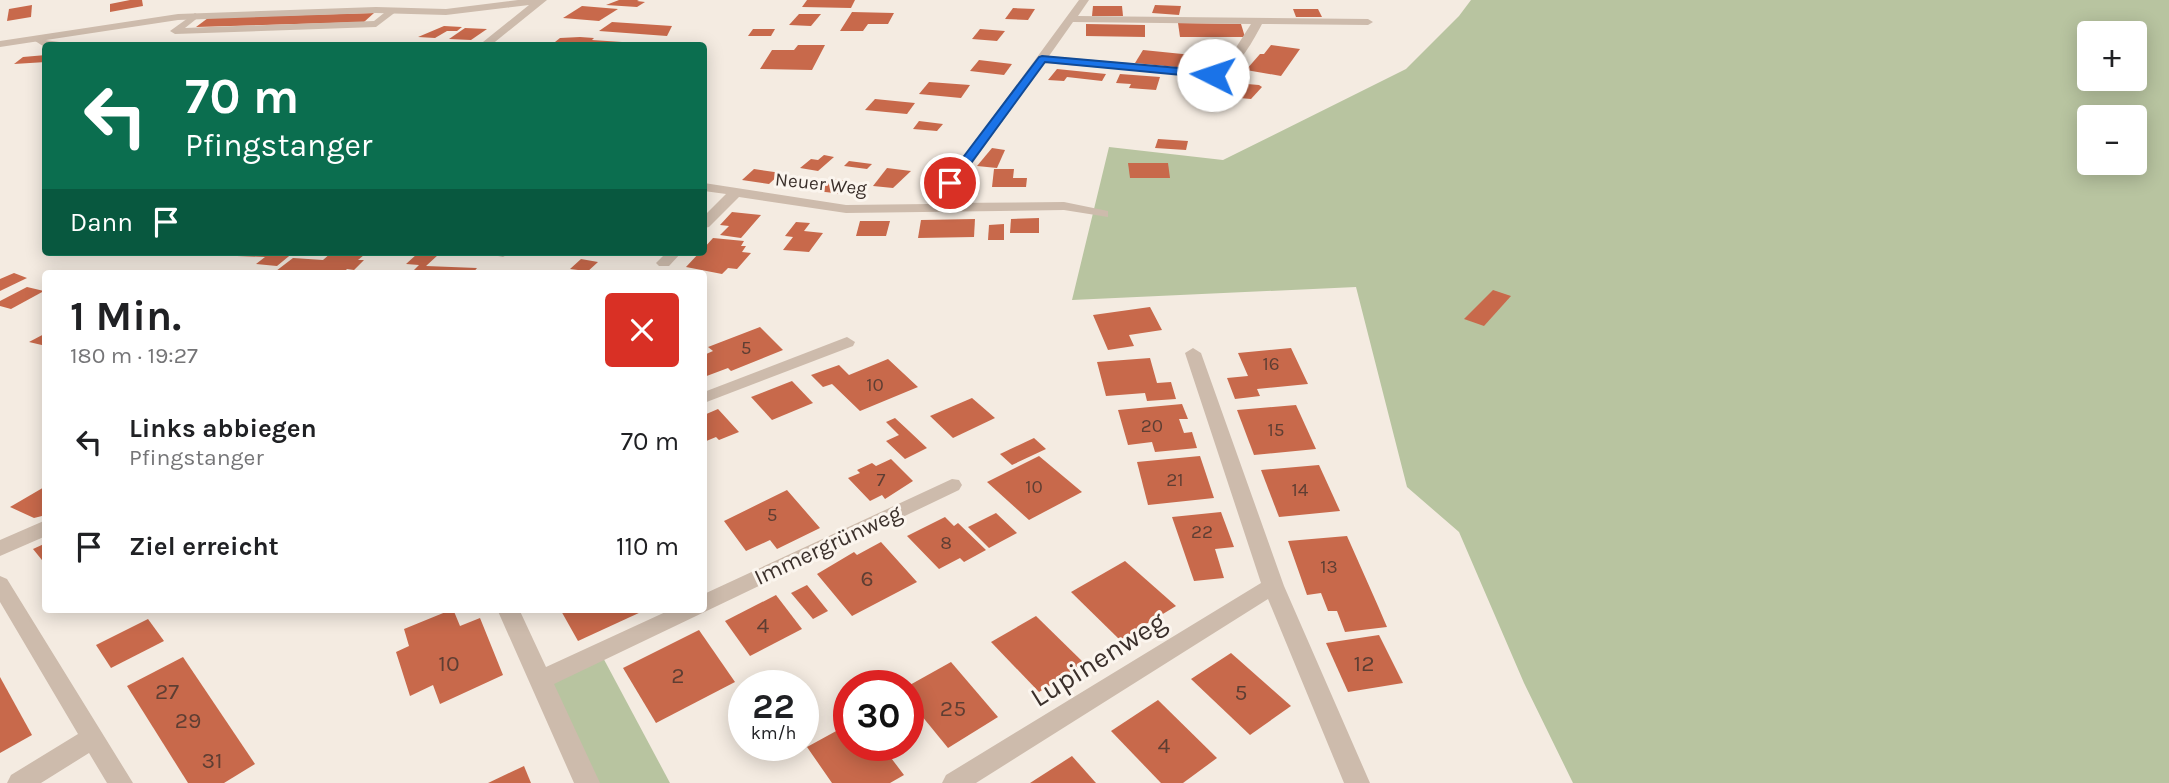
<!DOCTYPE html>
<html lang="de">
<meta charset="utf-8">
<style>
:root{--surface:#fff;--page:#f6f6f6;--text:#202124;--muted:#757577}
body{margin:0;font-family:Karla,sans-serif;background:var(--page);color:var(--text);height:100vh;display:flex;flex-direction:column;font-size:26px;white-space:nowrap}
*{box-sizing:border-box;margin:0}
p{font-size:23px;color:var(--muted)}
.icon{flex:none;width:38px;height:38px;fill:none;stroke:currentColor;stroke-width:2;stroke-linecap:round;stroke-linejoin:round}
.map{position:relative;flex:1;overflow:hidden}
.side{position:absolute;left:42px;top:270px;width:665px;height:343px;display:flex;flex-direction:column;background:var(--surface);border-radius:7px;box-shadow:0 4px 18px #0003}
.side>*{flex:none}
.banner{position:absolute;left:42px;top:42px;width:665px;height:214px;border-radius:7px;box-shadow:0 4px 18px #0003;background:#0b6e4f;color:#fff;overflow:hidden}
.tools{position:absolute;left:2077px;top:21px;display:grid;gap:14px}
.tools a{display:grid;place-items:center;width:70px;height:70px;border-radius:7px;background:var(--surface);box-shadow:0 4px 18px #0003;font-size:35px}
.speed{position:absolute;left:728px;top:670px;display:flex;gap:14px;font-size:35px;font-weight:700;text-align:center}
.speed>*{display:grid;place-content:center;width:91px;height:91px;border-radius:50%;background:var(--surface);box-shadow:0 4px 18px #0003;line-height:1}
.speed small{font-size:18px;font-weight:400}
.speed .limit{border:10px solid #d22;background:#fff;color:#111}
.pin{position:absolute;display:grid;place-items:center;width:60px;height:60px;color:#fff;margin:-30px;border:4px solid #fff;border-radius:50%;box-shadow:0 2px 7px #0007}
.me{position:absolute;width:77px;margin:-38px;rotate:274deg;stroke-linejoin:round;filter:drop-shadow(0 0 5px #0008)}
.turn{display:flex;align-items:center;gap:24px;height:147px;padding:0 28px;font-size:32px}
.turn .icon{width:91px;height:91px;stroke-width:2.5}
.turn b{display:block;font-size:49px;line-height:60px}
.then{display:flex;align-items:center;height:66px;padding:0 28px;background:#0003;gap:14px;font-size:26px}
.round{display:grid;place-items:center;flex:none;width:74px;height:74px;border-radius:7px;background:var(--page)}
.head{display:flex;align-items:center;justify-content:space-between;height:119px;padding:0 28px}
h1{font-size:42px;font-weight:700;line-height:52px}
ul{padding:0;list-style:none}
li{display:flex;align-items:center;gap:21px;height:105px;padding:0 28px}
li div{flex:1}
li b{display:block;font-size:26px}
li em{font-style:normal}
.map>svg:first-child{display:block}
.green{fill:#b8c4a0;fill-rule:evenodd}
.building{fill:#c8694b}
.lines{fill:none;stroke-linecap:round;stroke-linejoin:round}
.lane{fill:#cdbbac;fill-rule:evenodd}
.street{fill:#cdbbac;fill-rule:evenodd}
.route{fill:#1a73e8;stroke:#114b97;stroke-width:2}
.labels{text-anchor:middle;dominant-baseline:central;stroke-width:6;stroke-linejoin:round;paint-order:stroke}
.far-street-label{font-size:19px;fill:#3b302b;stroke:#fbf5ee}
.number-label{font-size:19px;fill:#5e3e33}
.street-label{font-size:23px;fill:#3b302b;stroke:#fbf5ee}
.near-number-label{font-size:23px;fill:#5e3e33}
.near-street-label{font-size:28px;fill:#3b302b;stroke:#fbf5ee}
</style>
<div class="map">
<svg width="2169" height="783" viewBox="0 0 2169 783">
<rect width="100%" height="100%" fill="#f4ebe1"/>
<g class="green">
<path d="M 1471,0 L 2169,0 L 2169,783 L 1573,783 L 1524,683 L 1459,532 L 1407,487 L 1356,287 L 1072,300 L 1109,147 L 1223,160 L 1406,69 L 1459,16 ZM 2090,33 L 2135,33 L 2135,79 L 2090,79 ZM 2090,117 L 2135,117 L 2135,163 L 2090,163 Z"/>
<polygon points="600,652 670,783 587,783 540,680"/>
</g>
<g class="building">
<polygon points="130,0 142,0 143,6 110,12 110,4"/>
<polygon points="619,0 639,0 637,1 645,2 637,7 606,5"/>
<polygon points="807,0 855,0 851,8 802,7"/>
<polygon points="32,5 31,17 7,21 9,9"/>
<polygon points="1155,5 1181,6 1179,15 1152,13"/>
<polygon points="582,6 618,9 599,21 563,18"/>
<polygon points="1093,6 1122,6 1123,16 1092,16"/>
<polygon points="1013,8 1035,9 1028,20 1005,19"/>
<polygon points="1293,9 1318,9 1322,17 1296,17"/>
<polygon points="852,12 894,13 888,24 868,24 863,31 840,31"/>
<polygon points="374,13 364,22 196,27 208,18"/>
<polygon points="799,14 821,14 811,26 789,25"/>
<polygon points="612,22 672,26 667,36 599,31"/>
<polygon points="1178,23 1241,24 1245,37 1180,37"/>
<polygon points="1086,24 1145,25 1145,37 1086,36"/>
<polygon points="444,26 462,27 457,31 447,31 435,38 418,37"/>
<polygon points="465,28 487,29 471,40 449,39"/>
<polygon points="753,29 775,29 771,36 748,36"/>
<polygon points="980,29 1005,31 997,41 972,39"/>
<polygon points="580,37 594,38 592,40 622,42 618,46 550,46 560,38"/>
<polygon points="798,45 825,45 812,70 760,69 772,50 794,50"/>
<polygon points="1271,45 1300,49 1281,76 1246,70 1260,54 1264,54"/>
<polygon points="1143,50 1212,57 1205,70 1135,63"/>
<polygon points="46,55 46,62 14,64 23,57"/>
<polygon points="979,60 1012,64 1004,75 970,71"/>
<polygon points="1057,69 1106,74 1102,81 1067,77 1064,81 1048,80"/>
<polygon points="1120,74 1160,77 1156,90 1129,88 1131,84 1116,83"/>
<polygon points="1211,81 1259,85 1262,87 1251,99 1205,95"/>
<polygon points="929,82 970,85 961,98 919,94"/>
<polygon points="875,99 915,103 907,114 865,110"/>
<polygon points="919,121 943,124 937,131 913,129"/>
<polygon points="1158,139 1188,141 1186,150 1155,148"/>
<polygon points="992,148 1005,150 997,168 977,166"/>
<polygon points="824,155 834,157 818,171 800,168 811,159 818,160"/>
<polygon points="849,161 872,164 867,169 844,166"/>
<polygon points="1128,163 1168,163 1170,178 1130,178"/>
<polygon points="887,168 911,171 893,188 873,186"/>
<polygon points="754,169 781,173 769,184 742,180"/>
<polygon points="994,169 1014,169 1013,178 1027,178 1026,187 992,187"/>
<polygon points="830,178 854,182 842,194 817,191"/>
<polygon points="732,212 751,214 761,215 741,238 720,235 729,226 720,225"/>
<polygon points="1039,218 1039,233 1010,233 1011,219"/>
<polygon points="975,219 974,237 918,238 921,220"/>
<polygon points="860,221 890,221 886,236 856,236"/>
<polygon points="796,222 810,223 804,231 823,233 809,252 783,250 793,237 785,236"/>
<polygon points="1004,224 1004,240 988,240 989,225"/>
<polygon points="713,238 744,241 741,246 746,246 742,252 751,253 737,269 728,268 722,274 686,267 700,252 704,252 704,248"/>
<polygon points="242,252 294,252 277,266 256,264 265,257 237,256"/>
<polygon points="331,253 364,255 358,260 364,260 354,270 347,269 343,273 276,271 293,258 323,260"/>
<polygon points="417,254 438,255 426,266 477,268 473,273 411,273 419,265 406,264"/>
<polygon points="581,259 598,262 586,273 574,273 578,270 570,269"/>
<polygon points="14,273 27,278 0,291 0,279"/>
<polygon points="27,287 44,291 11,309 0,306 0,301"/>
<polygon points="1493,290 1511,296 1484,326 1464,319"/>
<polygon points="1150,307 1162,330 1129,335 1134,346 1108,350 1093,315"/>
<polygon points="760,327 783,350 731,371 728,368 704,377 704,355 713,351 708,347"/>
<polygon points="46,333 46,346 29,342"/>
<polygon points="1291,348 1308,384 1257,389 1260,396 1235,399 1227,378 1248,376 1238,353"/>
<polygon points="1150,358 1157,383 1171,382 1176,399 1147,401 1145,393 1106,396 1097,362"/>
<polygon points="888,359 918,387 860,411 832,384 823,387 811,375 839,365 849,375"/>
<polygon points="792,381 813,403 772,420 751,397"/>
<polygon points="972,398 995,418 953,438 930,416"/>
<polygon points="1182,404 1188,419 1179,419 1184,433 1192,432 1197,448 1155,452 1152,442 1128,445 1118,410"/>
<polygon points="1296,405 1316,449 1254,455 1237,410"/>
<polygon points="718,409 739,432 719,440 716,437 704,442 704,415"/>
<polygon points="895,418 909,431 927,448 905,459 886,441 899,435 886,422"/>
<polygon points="1034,438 1046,449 1012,465 1000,454"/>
<polygon points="1039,456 1082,492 1029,520 987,482"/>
<polygon points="1200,456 1214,498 1148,505 1137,462"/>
<polygon points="891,459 913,481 885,499 882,495 870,501 848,478 860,473 857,470 872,463 876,466"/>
<polygon points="1319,465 1340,511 1279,517 1261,470"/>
<polygon points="46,486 46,515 34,518 10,507"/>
<polygon points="787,490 820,528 777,549 770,540 746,551 724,521"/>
<polygon points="1221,512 1234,547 1215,549 1224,578 1194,581 1172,517"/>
<polygon points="996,513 1017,533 989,548 968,527"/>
<polygon points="945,517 954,526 958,523 986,550 964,562 960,558 939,569 907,536"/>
<polygon points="1347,536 1378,606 1387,627 1345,632 1337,611 1328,611 1321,593 1307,595 1288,541"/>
<polygon points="881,542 917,582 852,616 817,574 854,552 857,555"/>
<polygon points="46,543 46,565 33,549"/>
<polygon points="1125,561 1176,606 1120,640 1071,592"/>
<polygon points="807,585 828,611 813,619 791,593"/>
<polygon points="776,595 802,629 750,656 725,621"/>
<polygon points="453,609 460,626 480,618 503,675 440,704 433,685 410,696 396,652 409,646 404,629"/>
<polygon points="560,609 639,609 641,612 578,641"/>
<polygon points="1036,616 1085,664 1039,692 991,642"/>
<polygon points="148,619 164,641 111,668 96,645"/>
<polygon points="699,630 735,682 656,723 623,668"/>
<polygon points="1379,635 1403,683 1348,692 1326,643"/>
<polygon points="1231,653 1291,706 1250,735 1191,679"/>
<polygon points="183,657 255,764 224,783 188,783 127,686"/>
<polygon points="951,662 998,717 948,748 908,699 908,686"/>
<polygon points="0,677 32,735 0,753"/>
<polygon points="1158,700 1217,758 1183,783 1161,783 1111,731"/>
<polygon points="849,724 849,746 882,746 904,775 890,783 832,783 807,747"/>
<polygon points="1072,756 1096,783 1030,783"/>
<polygon points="524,766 531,783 488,783"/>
</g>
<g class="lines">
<g class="lane">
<polygon points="389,9 397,11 376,27 175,34 170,31 195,13 200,16 185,28 374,21"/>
<polygon points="37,36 45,40 88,46 43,46 32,39"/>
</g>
<g class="street">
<polygon points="518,0 547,0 490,46 478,46 529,5 446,15 376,13 178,20 0,47 0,41 178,14 376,7 446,9"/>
<path d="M 1079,0 L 1089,0 L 1078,16 L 1368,19 L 1373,22 L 1368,25 L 1262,24 C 1250,46 1238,70 1213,77 L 1044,63 L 944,203 L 1064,202 L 1108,211 L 1108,217 L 1064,210 L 846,213 L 739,197 L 709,227 L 704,228 L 704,216 L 726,194 L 704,191 L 704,183 L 846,205 L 929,204 ZM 1073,22 L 1251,24 L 1230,57 L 1211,70 L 1049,56 Z"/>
<polygon points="496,252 512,252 503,257 498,256"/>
<polygon points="667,252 682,252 669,266 659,266 656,263"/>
<polygon points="847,337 855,342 853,346 704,403 704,392"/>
<polygon points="1193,348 1201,353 1284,586 1370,783 1344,783 1268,599 976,783 942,783 946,775 1261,583 1185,353"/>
<polygon points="952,479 959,480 962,485 959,490 554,684 600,783 574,783 497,609 519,609 546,667 672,609 704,609 704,594"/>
<polygon points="46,520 46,536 0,556 0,540"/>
<polygon points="0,576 7,579 133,783 107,783 89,753 41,783 7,783 11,775 78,734 0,602"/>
</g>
</g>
<polygon class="route" points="1042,56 1213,71 1218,75 1213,78 1045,62 955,185 946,185 946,180 1039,57"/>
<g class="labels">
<g class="far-street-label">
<text transform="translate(821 184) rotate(6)">Neuer Weg</text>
</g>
<g class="number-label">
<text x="746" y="348">5</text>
<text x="1271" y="364">16</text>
<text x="875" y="385">10</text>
<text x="1152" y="426">20</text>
<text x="1276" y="430">15</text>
<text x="881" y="480">7</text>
<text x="1175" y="480">21</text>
<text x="1034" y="487">10</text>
<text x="1300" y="490">14</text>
<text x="772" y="515">5</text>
<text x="1202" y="532">22</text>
<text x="946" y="543">8</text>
<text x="1329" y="567">13</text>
</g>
<g class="street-label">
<text transform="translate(828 545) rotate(-25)">Immergrünweg</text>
</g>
<g class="near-number-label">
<text x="867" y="578">6</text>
<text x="763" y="625">4</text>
<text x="449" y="663">10</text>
<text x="1364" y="663">12</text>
<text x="678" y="675">2</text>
<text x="167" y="691">27</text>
<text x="1241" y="692">5</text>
<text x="953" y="708">25</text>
<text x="188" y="720">29</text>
<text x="1164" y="745">4</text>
<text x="212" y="760">31</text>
</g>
<g class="near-street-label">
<text transform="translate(1098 659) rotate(-32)">Lupinenweg</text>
</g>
</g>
</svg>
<div class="tools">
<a>+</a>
<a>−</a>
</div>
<div class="speed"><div>22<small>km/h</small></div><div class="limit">30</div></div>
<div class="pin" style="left:950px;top:183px;background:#d93025"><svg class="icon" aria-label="arrive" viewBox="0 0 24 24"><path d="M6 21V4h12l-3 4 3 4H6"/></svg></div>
<svg class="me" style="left:1213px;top:75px" viewBox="-20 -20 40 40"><circle r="19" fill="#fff"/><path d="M0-13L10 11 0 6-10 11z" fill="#1a73e8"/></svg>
<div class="banner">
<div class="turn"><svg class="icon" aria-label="left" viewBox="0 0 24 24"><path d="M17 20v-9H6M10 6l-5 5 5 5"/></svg><div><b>70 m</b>Pfingstanger</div></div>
<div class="then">Dann<svg class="icon" aria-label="arrive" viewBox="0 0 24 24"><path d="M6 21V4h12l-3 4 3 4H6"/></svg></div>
</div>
<section class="side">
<div class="head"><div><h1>1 Min.</h1><p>180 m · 19:27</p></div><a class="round" style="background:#d93025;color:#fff"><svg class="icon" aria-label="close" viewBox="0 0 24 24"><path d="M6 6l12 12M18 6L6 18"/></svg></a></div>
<ul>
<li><svg class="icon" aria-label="left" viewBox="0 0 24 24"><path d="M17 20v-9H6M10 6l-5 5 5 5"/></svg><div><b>Links abbiegen</b><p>Pfingstanger</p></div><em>70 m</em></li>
<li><svg class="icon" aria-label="arrive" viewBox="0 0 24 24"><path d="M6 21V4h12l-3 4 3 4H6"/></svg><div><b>Ziel erreicht</b></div><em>110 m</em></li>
</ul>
</section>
</div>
